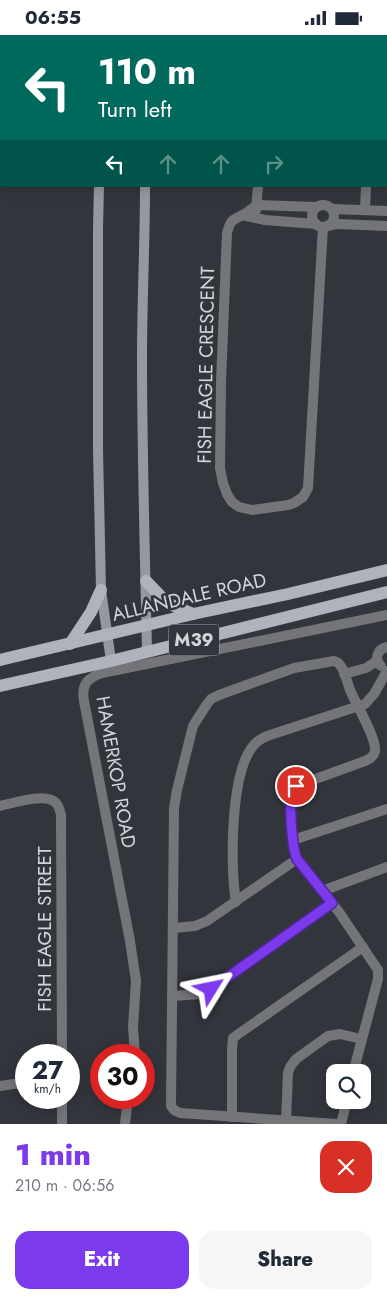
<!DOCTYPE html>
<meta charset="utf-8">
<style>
:root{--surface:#fff;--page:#f6f6f7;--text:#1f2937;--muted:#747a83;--accent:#7c3aed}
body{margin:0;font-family:Jost,sans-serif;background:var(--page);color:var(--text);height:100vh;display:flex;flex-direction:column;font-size:19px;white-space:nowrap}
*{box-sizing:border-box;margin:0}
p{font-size:16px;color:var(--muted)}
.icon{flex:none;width:28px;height:28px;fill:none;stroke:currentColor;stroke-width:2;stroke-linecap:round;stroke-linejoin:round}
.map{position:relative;height:1089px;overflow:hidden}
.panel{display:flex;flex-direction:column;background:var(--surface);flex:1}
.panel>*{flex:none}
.banner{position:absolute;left:0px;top:0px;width:388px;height:152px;box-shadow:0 2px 12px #0003;background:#00695c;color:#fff;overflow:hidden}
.tools{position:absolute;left:326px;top:1029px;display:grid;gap:10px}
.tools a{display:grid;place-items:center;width:45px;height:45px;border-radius:10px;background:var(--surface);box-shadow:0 2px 12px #0003;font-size:25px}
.speed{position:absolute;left:15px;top:1009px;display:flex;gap:10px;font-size:25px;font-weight:700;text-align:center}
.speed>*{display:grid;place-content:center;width:65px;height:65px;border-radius:50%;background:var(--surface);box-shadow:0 2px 12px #0003;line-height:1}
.speed small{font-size:12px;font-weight:400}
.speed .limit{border:8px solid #d22;background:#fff;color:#111}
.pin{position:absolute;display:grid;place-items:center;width:42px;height:42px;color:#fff;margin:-21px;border:2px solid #fff;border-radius:50%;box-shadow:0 1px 5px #0007}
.me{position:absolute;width:55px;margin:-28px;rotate:55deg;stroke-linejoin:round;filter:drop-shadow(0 0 4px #0008)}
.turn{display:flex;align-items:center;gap:18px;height:105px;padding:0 15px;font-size:22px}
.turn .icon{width:65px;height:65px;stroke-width:2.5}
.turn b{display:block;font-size:35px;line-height:42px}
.lanes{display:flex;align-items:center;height:48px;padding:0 15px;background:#0003;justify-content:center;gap:25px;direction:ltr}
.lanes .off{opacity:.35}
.round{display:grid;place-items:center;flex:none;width:52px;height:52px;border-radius:15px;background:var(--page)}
.head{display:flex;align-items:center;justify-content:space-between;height:85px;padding:0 15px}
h1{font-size:30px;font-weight:800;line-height:38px;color:var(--accent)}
.button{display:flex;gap:10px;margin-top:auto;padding:10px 15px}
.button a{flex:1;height:58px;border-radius:15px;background:var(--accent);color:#fff;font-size:20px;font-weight:800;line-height:58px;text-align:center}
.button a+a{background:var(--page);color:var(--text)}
.status{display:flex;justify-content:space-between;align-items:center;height:35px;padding:0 25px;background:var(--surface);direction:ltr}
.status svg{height:14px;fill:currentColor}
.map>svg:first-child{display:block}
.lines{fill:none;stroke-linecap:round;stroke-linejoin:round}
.street{stroke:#747579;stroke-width:10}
.secondary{stroke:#96989f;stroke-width:10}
.primary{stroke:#b1b3bc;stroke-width:12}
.route-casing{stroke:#51269a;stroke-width:12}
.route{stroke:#7c3aed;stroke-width:9}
.labels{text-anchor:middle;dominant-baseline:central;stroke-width:5;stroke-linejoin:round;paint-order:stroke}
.shield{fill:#33353d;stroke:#a4a5ab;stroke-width:1}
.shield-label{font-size:18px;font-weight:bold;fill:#d4d5da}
.street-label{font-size:19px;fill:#d4d5da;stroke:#33353d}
</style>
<div class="status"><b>06:55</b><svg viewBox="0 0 49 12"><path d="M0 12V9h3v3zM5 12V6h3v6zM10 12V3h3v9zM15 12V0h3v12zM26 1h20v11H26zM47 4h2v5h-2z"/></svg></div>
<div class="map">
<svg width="387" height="1089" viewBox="0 0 387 1089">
<rect width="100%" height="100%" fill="#33353d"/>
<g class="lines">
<g class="street">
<polyline points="7,1 11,0"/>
<polyline points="259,1 259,0"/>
<polyline points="377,1 377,0"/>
<polyline points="0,36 1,36"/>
<polyline points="0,53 1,53"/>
<circle cx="323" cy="181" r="11"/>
<path d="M 257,170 C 252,173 247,178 243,180 C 231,186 231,184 227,198 L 221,347 L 220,433 L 223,448 L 227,459 L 232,467 L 239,472 L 252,475 L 288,470 L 294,468 L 303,462 L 308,453 L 323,192"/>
<polyline points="257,170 316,172"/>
<polyline points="332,174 387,176"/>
<polyline points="256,175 258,151"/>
<polyline points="365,175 366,151"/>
<polyline points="242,180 265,185 316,189"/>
<polyline points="327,191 336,189 387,191"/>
<path d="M 381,631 C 374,624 377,614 387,612"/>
<polyline points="344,639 366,633 377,626"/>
<path d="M 0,771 C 13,768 46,757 56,768 C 59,771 60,776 61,780 L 62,1020"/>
<polyline points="293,805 387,774"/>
<polyline points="322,856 387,832"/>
<path d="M 236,867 C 230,833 230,736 254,710 C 258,705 264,702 270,700 L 365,669 L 374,659 L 387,636"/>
<polyline points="174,893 195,891 207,886 297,824"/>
<polyline points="172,961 201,959 211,954 332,868"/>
<path d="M 135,1020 L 133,992 L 136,946 L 130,906 L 84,666 C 81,650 87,643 102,638 L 387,580"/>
<polyline points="0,1051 26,1047"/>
<polyline points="62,1062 62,1089"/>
<polyline points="232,1082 232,1014 233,1003 237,1000 363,912"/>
<polyline points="286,1086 288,1038 290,1032 296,1024 328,1001 340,999 361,1004"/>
<polyline points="125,1089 128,1062"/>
<path d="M 337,1089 L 180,1078 L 174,1075 L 171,1071 L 174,773 L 177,755 L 193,691 L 207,669 L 211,664 L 219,660 L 294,633 L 334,626 C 337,627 338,627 340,630 C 345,636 347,647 350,655 C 355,667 377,704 375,716 C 374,721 370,724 365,726 L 296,751 C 294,754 293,754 292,758 C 289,770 292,813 297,824 L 339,877 L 378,935 L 378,944 L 353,1038"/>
<polyline points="341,1089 347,1065"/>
</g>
<g class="secondary">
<polyline points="99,1 99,0"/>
<polyline points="144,1 144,0"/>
<polyline points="99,151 98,193 98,414 101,555 111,626"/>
<path d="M 145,151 C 145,208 142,265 142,322 C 142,420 145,519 147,617"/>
</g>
<g class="primary">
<polyline points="146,546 167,568 193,579"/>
<polyline points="70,609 91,577 101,555"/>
<polyline points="0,625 193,579 288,559 387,535"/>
<polyline points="0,651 111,626 387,557"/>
</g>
</g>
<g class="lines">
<g class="route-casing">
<path id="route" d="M 211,954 L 332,868 L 297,824 C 292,813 289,770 292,758 C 293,754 294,754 296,751"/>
</g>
<use href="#route" class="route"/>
</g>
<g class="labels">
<rect class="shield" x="169" y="589.5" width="50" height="31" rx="4"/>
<g class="shield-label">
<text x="194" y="605">M39</text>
</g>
<g class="street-label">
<text transform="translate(206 330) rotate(-89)">FISH EAGLE CRESCENT</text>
<text transform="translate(189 562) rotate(-13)">ALLANDALE ROAD</text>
<text transform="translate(116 737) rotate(80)">HAMERKOP ROAD</text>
<text transform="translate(44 894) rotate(-90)">FISH EAGLE STREET</text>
</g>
</g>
</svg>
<div class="tools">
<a><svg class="icon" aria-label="search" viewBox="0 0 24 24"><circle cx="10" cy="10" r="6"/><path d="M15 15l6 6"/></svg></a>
</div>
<div class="speed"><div>27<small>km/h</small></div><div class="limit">30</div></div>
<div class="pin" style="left:296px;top:751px;background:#d93025"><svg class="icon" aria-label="arrive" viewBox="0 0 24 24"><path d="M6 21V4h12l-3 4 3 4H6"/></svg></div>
<svg class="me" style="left:211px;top:954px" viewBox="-20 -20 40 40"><path d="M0-17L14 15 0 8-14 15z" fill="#7c3aed" stroke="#fff" stroke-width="4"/></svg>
<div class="banner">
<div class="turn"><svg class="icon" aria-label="left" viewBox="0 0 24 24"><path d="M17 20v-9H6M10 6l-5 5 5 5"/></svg><div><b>110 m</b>Turn left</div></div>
<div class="lanes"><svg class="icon" aria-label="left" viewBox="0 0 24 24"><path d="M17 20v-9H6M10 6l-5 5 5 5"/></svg><svg class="icon off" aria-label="ahead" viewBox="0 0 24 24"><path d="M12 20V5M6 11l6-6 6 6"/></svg><svg class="icon off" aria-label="ahead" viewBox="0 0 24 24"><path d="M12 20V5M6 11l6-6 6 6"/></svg><svg class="icon off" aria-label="right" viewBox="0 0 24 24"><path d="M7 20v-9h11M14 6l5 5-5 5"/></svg></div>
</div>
</div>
<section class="panel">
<div class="head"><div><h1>1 min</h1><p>210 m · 06:56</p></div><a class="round" style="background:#d93025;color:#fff"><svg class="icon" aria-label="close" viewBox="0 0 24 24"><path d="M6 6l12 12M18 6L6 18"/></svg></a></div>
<div class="button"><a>Exit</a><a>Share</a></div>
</section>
